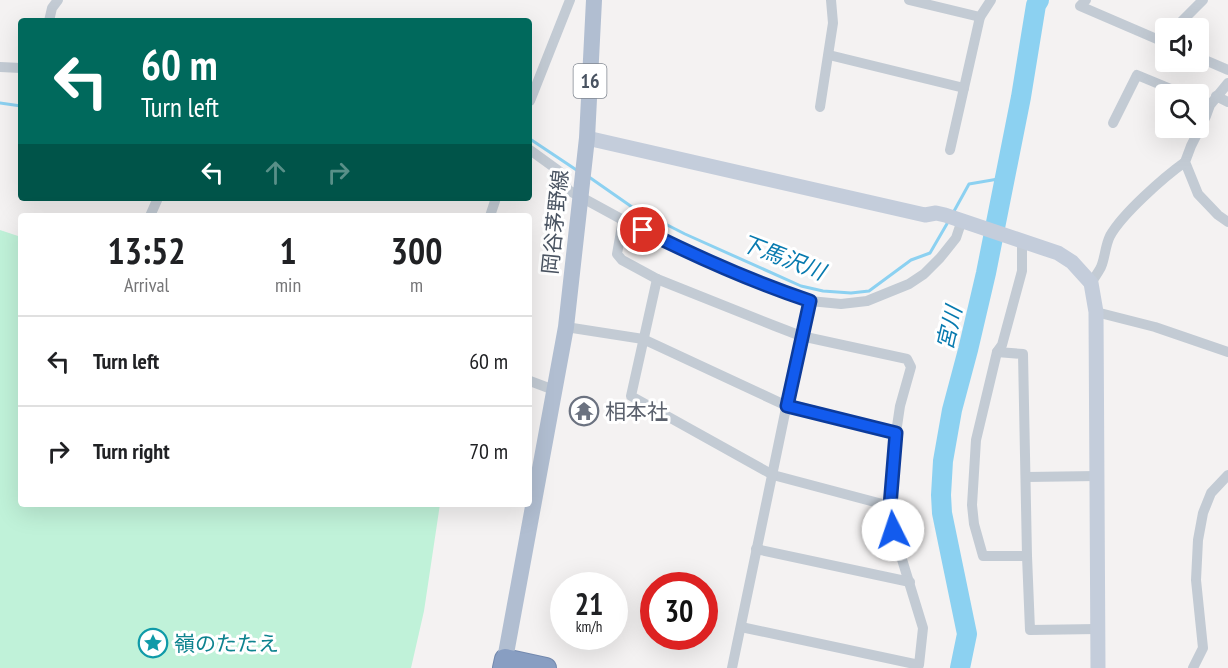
<!DOCTYPE html>
<meta charset="utf-8">
<style>
:root{--surface:#fff;--page:#f2f2f2;--text:#202124;--muted:#757577;--line:#e0e0e0}
body{margin:0;font-family:"PT Sans Narrow","Noto Sans JP",sans-serif;background:var(--page);color:var(--text);height:100vh;display:flex;flex-direction:column;font-size:22px;white-space:nowrap}
*{box-sizing:border-box;margin:0}
p{font-size:20px;color:var(--muted)}
.icon{flex:none;width:33px;height:33px;fill:none;stroke:currentColor;stroke-width:2;stroke-linecap:round;stroke-linejoin:round}
.map{position:relative;flex:1;overflow:hidden}
.sheet{position:absolute;left:18px;top:213px;width:514px;height:294px;display:flex;flex-direction:column;background:var(--surface);border-radius:6px;box-shadow:0 6px 24px #0002}
.sheet>*{flex:none}
.top-card{position:absolute;left:18px;top:18px;width:514px;height:183px;border-radius:6px;box-shadow:0 6px 24px #0002;background:#00695c;color:#fff;overflow:hidden}
.fabs{position:absolute;left:1155px;top:18px;display:grid;gap:12px}
.fabs a{display:grid;place-items:center;width:54px;height:54px;border-radius:6px;background:var(--surface);box-shadow:0 6px 24px #0002;font-size:30px}
.speed{position:absolute;left:550px;top:572px;display:flex;gap:12px;font-size:30px;font-weight:700;text-align:center}
.speed>*{display:grid;place-content:center;width:78px;height:78px;border-radius:50%;background:var(--surface);box-shadow:0 6px 24px #0002;line-height:1}
.speed small{font-size:15px;font-weight:400}
.speed .limit{border:9px solid #d22;background:#fff;color:#111}
.pin{position:absolute;display:grid;place-items:center;width:51px;height:51px;color:#fff;margin:-26px;border:3px solid #fff;border-radius:50%;box-shadow:0 2px 6px #0007}
.me{position:absolute;width:66px;margin:-33px;rotate:356deg;stroke-linejoin:round;filter:drop-shadow(0 0 4px #0008)}
.turn{display:flex;align-items:center;gap:21px;height:126px;padding:0 24px;font-size:27px}
.turn .icon{width:78px;height:78px;stroke-width:2.5}
.turn b{display:block;font-size:42px;line-height:51px}
.lanes{display:flex;align-items:center;height:57px;padding:0 24px;background:#0003;justify-content:center;gap:30px;direction:ltr}
.lanes .off{opacity:.35}
.eta{display:flex;justify-content:space-evenly;align-items:center;height:102px;text-align:center}
.eta b{font-size:36px;font-weight:800;line-height:42px}
ul{padding:0;list-style:none}
li{display:flex;align-items:center;gap:18px;height:90px;padding:0 24px;border-top:2px solid var(--line)}
li div{flex:1}
li b{display:block;font-size:22px}
li em{font-style:normal}
.map>svg:first-child{display:block}
.green{fill:#c0f2d9}
.lines{fill:none;stroke-linecap:round;stroke-linejoin:round}
.stream{stroke:#8cd1f1;stroke-width:3}
.river{stroke:#8cd1f1;stroke-width:20}
.highway-casing{stroke:#7389ae;stroke-width:22}
.street{stroke:#c3cbd4;stroke-width:10}
.secondary{stroke:#c4cddb;stroke-width:15}
.primary{stroke:#b1bed1;stroke-width:16}
.highway{stroke:#889ec2;stroke-width:20}
.route-casing{stroke:#0c3b9b;stroke-width:15}
.route{stroke:#125bee;stroke-width:10}
.labels{text-anchor:middle;dominant-baseline:central;stroke-width:6;stroke-linejoin:round;paint-order:stroke}
.shield{fill:#fff;stroke:#808790;stroke-width:1.5}
.shield-label{font-size:20px;font-weight:bold;fill:#495361}
.street-label{font-size:21px;fill:#495361;stroke:#fff}
.worship-label{font-size:21px;fill:#5b616d;stroke:#fff;text-anchor:start}
.culture-label{font-size:21px;fill:#0d838f;stroke:#fff;text-anchor:start}
.water-label{font-size:22px;font-style:italic;fill:#077aaf;stroke:#fff}
</style>
<div class="map">
<svg width="1228" height="668" viewBox="0 0 1228 668">
<rect width="100%" height="100%" fill="#f4f2f2"/>
<polygon class="green" points="0,230 21,237 21,504 440,504 424,611 411,668 0,668"/>
<g class="lines">
<g class="stream">
<polyline points="0,103 21,106"/>
<polyline points="530,139 578,171"/>
<polyline points="589,177 632,207 685,234 801,286 823,291 851,293 869,291 911,260 930,253 948,222"/>
<polyline points="953,213 969,184 1004,178"/>
</g>
<polyline class="river" points="960,668 967,634 942,513 941,495 943,461 952,410 968,350 986,273 1021,97 1036,5 1039,0"/>
<g class="highway-casing">
<polyline id="highway" points="503,668 505,659 546,668"/>
</g>
<g class="street">
<polyline points="909,0 980,17"/>
<polyline points="1086,0 1080,6 1166,43"/>
<polyline points="49,21 52,8 58,0"/>
<polyline points="1175,28 1203,0"/>
<polyline points="829,55 964,88"/>
<polyline points="1198,57 1228,70"/>
<polyline points="0,67 21,68"/>
<polyline points="1228,83 1210,105 1206,116 1191,146 1185,162 1198,194 1218,215 1228,222"/>
<polyline points="1216,96 1228,102"/>
<polyline points="530,101 570,0"/>
<polyline points="820,107 833,23 831,0"/>
<polyline points="1113,123 1137,75 1183,94"/>
<polyline points="530,150 559,171 568,190 623,220 682,250 774,289 810,301 841,304 867,301 909,284 924,274 940,258 956,238 962,220"/>
<polyline points="950,150 980,17 991,0"/>
<polyline points="150,216 158,198"/>
<polyline points="490,216 496,198"/>
<polyline points="623,220 617,254 622,260 657,279 775,326 801,336 907,359 911,367 900,406 896,433 890,506 893,530 923,628 919,665 741,627"/>
<polyline points="1022,240 1022,271 1002,345 997,352 976,440 972,505 974,524 983,556 1027,556 1030,630 1097,629"/>
<polyline points="657,279 631,396 773,475 890,506"/>
<path d="M 1091,283 C 1094,278 1098,273 1101,267 C 1105,258 1105,246 1110,236 C 1122,214 1164,177 1185,162"/>
<polyline points="1096,312 1155,327 1228,352"/>
<polyline points="566,327 643,339 787,406 896,433"/>
<polyline points="997,352 1023,354 1027,556"/>
<polyline points="530,381 554,390"/>
<polyline points="1027,477 1097,476"/>
<polyline points="756,549 910,582"/>
<polyline points="732,668 801,336 810,301"/>
<polyline points="1193,668 1203,648 1196,580 1198,540 1203,513 1211,493 1228,475"/>
</g>
<polyline class="secondary" points="587,138 925,215 936,213 945,215 1058,253 1072,262 1091,283 1096,312 1098,668"/>
<polyline class="primary" points="505,659 566,327 587,138 594,0"/>
<use href="#highway" class="highway"/>
</g>
<g class="lines">
<g class="route-casing">
<path id="route" d="M 643,230 C 697,257 753,282 810,301 L 787,406 L 896,433 L 890,506 L 893,530"/>
</g>
<use href="#route" class="route"/>
</g>
<defs>
<g id="temple-ring" transform="scale(1.5)"><circle r="9.5" fill="#fff" stroke="#6b7280" stroke-width="1.5"/><path d="M0-6L5-2H3V0L6.5 2.5H4V6H1.5V3h-3V6H-4V2.5H-6.5L-3 0V-2H-5Z" fill="#6b7280"/></g>
<g id="sight-ring" transform="scale(1.5)"><circle r="9.5" fill="#fff" stroke="#0f9aa8" stroke-width="1.5"/><path d="M0-6L1.8-2.2L6-1.7L2.9 1.2L3.7 5.4L0 3.3L-3.7 5.4L-2.9 1.2L-6-1.7L-1.8-2.2Z" fill="#0f9aa8"/></g>
</defs>
<g fill-rule="evenodd">
<use href="#temple-ring" x="584" y="411"/>
<use href="#sight-ring" x="153" y="643"/>
</g>
<g class="labels">
<rect class="shield" x="573.5" y="64" width="33" height="34" rx="4.5"/>
<g class="shield-label">
<text x="590" y="81">16</text>
</g>
<g class="street-label">
<text transform="translate(555 222) rotate(-84)">岡谷茅野線</text>
</g>
<g class="worship-label">
<text x="605" y="411">相本社</text>
</g>
<g class="culture-label">
<text x="174" y="643">嶺のたたえ</text>
</g>
<g class="water-label">
<text transform="translate(783 257) rotate(21)">下馬沢川</text>
<text transform="translate(949 328) rotate(-77)">宮川</text>
</g>
</g>
</svg>
<div class="fabs">
<a><svg class="icon" aria-label="sound" viewBox="0 0 24 24"><path d="M4 9h4l5-4v14l-5-4H4zM17 9q2 3 0 6"/></svg></a>
<a><svg class="icon" aria-label="search" viewBox="0 0 24 24"><circle cx="10" cy="10" r="6"/><path d="M15 15l6 6"/></svg></a>
</div>
<div class="speed"><div>21<small>km/h</small></div><div class="limit">30</div></div>
<div class="pin" style="left:643px;top:230px;background:#d93025"><svg class="icon" aria-label="arrive" viewBox="0 0 24 24"><path d="M6 21V4h12l-3 4 3 4H6"/></svg></div>
<svg class="me" style="left:893px;top:530px" viewBox="-20 -20 40 40"><circle r="19" fill="#fff"/><path d="M0-13L10 11 0 6-10 11z" fill="#125bee"/></svg>
<div class="top-card">
<div class="turn"><svg class="icon" aria-label="left" viewBox="0 0 24 24"><path d="M17 20v-9H6M10 6l-5 5 5 5"/></svg><div><b>60 m</b>Turn left</div></div>
<div class="lanes"><svg class="icon" aria-label="left" viewBox="0 0 24 24"><path d="M17 20v-9H6M10 6l-5 5 5 5"/></svg><svg class="icon off" aria-label="ahead" viewBox="0 0 24 24"><path d="M12 20V5M6 11l6-6 6 6"/></svg><svg class="icon off" aria-label="right" viewBox="0 0 24 24"><path d="M7 20v-9h11M14 6l5 5-5 5"/></svg></div>
</div>
<section class="sheet">
<div class="eta">
<div><b>13:52</b><p>Arrival</p></div>
<div><b>1</b><p>min</p></div>
<div><b>300</b><p>m</p></div>
</div>
<ul>
<li><svg class="icon" aria-label="left" viewBox="0 0 24 24"><path d="M17 20v-9H6M10 6l-5 5 5 5"/></svg><div><b>Turn left</b></div><em>60 m</em></li>
<li><svg class="icon" aria-label="right" viewBox="0 0 24 24"><path d="M7 20v-9h11M14 6l5 5-5 5"/></svg><div><b>Turn right</b></div><em>70 m</em></li>
</ul>
</section>
</div>
